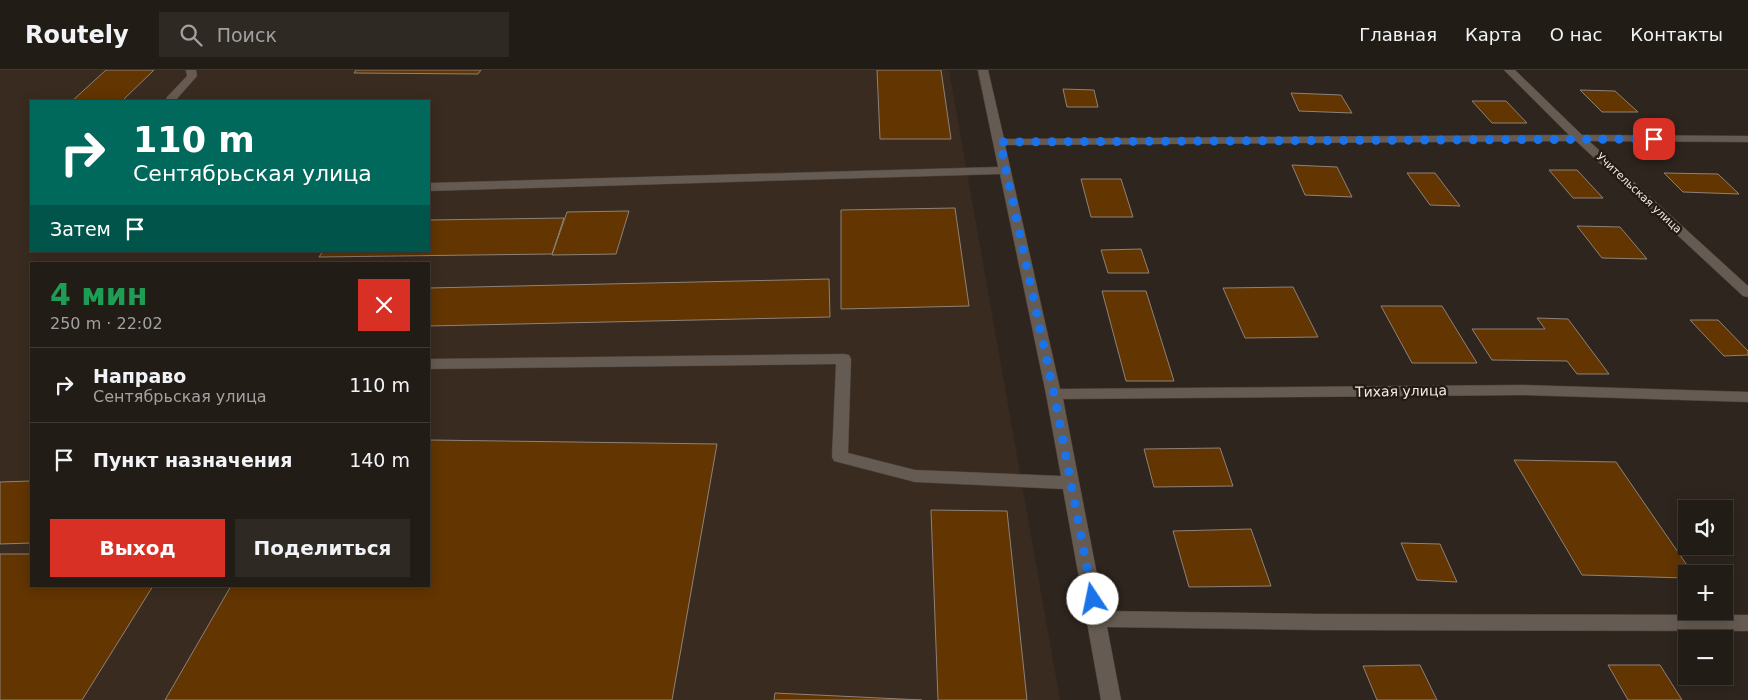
<!DOCTYPE html>
<html lang="ru">
<meta charset="utf-8">
<style>
:root{--surface:#221c16;--page:#2e2923;--text:#f1f3f6;--muted:#a2a1a1;--line:#3f3a35;--accent:#d93025}
body{margin:0;font-family:"DejaVu Sans",sans-serif;background:var(--page);color:var(--text);height:100vh;display:flex;flex-direction:column;font-size:19px;white-space:nowrap}
*{box-sizing:border-box;margin:0}
p{font-size:16px;color:var(--muted)}
.icon{flex:none;width:28px;height:28px;fill:none;stroke:currentColor;stroke-width:2;stroke-linecap:round;stroke-linejoin:round}
.map{position:relative;flex:1;overflow:hidden}
.sheet{position:absolute;left:30px;top:192px;width:400px;height:325px;display:flex;flex-direction:column;background:var(--surface);border-radius:0px;box-shadow:0 2px 12px #0003,0 0 0 1px var(--line)}
.sheet>*{flex:none}
.hud{position:absolute;left:30px;top:30px;width:400px;height:152px;border-radius:0px;box-shadow:0 2px 12px #0003,0 0 0 1px var(--line);background:#00695c;color:#fff;overflow:hidden}
.fabs{position:absolute;left:1678px;top:430px;display:grid;gap:10px}
.fabs a{display:grid;place-items:center;width:55px;height:55px;border-radius:0px;background:var(--surface);box-shadow:0 2px 12px #0003,0 0 0 1px var(--line);font-size:25px}
.pin{position:absolute;display:grid;place-items:center;width:42px;height:42px;color:#fff;margin:-21px;border-radius:10px;box-shadow:0 2px 8px #0006}
.me{position:absolute;width:55px;margin:-28px;rotate:349deg;stroke-linejoin:round;filter:drop-shadow(0 0 4px #0008)}
.turn{display:flex;align-items:center;gap:18px;height:105px;padding:0 20px;font-size:22px}
.turn .icon{width:65px;height:65px;stroke-width:2.5}
.turn b{display:block;font-size:35px;line-height:42px}
.then{display:flex;align-items:center;height:48px;padding:0 20px;background:#0003;gap:10px;font-size:19px}
.round{display:grid;place-items:center;flex:none;width:52px;height:52px;border-radius:0px;background:var(--page)}
.headline{display:flex;align-items:center;justify-content:space-between;height:85px;padding:0 20px}
h1{font-size:30px;font-weight:700;line-height:38px;color:#1e9e55}
.button{display:flex;gap:10px;margin-top:auto;padding:10px 20px}
.button a{flex:1;height:58px;border-radius:0px;background:var(--accent);color:#fff;font-size:20px;font-weight:700;line-height:58px;text-align:center}
.button a+a{background:var(--page);color:var(--text)}
ul{padding:0;list-style:none}
li{display:flex;align-items:center;gap:15px;height:75px;padding:0 20px;border-top:1px solid var(--line)}
li div{flex:1}
li b{display:block;font-size:19px}
li em{font-style:normal}
header{display:flex;align-items:center;gap:30px;box-sizing:border-box;height:70px;padding:0 25px;background:var(--surface);border-bottom:1px solid var(--line)}
header strong{font-size:24px}
nav{display:flex;gap:28px;margin-inline-start:auto;font-size:18px}
.search{width:350px;height:45px;background:var(--page);display:flex;align-items:center;gap:12px;box-sizing:border-box;padding:0 18px;border-radius:0px;color:var(--muted);font-size:19px}
.map>svg:first-child{display:block}
.built{fill:#392b1f;fill-rule:evenodd}
.building{fill:#623501;stroke:#8d8279}
.lines{fill:none;stroke-linecap:round;stroke-linejoin:round}
.minor-casing{stroke:#4b433d;stroke-width:1}
.minor{fill:#655b52;fill-rule:evenodd}
.route{stroke:#1a73e8;stroke-width:9;stroke-dasharray:0 16.2}
.labels{text-anchor:middle;dominant-baseline:central;stroke-width:5;stroke-linejoin:round;paint-order:stroke}
.far-street-label{font-size:11px;fill:#f1eae5;stroke:#241c14}
.street-label{font-size:14px;fill:#f1eae5;stroke:#241c14}
</style>
<header>
<strong>Routely</strong>
<div class="search"><svg class="icon" aria-label="search" viewBox="0 0 24 24"><circle cx="10" cy="10" r="6"/><path d="M15 15l6 6"/></svg>Поиск</div>
<nav><a>Главная</a><a>Карта</a><a>О нас</a><a>Контакты</a></nav>
</header>
<div class="map">
<svg width="1748" height="630" viewBox="0 0 1748 630">
<rect width="100%" height="100%" fill="#2e251e"/>
<path class="built" d="M 0,0 L 949,0 L 1060,630 L 0,630 ZM 31,31 L 429,31 L 429,181 L 31,181 ZM 31,194 L 429,194 L 429,516 L 31,516 Z"/>
<g class="building">
<polygon points="106,0 154,0 122,31 72,31"/>
<polygon points="356,0 481,0 478,4 354,3"/>
<polygon points="877,0 941,0 951,69 880,69"/>
<polygon points="1063,19 1094,20 1098,37 1067,37"/>
<polygon points="1580,20 1615,21 1638,42 1602,42"/>
<polygon points="1291,23 1341,25 1352,43 1299,41"/>
<polygon points="1472,31 1506,31 1527,53 1492,53"/>
<polygon points="1292,95 1337,97 1352,127 1305,125"/>
<polygon points="1549,100 1577,100 1603,128 1573,128"/>
<polygon points="1407,103 1435,103 1460,136 1430,135"/>
<polygon points="1664,103 1718,104 1739,124 1683,122"/>
<polygon points="1081,109 1121,109 1133,147 1091,147"/>
<polygon points="955,138 969,236 841,239 841,140"/>
<polygon points="629,141 616,184 552,185 567,142"/>
<polygon points="564,148 552,184 319,187 323,181 429,181 429,150"/>
<polygon points="1577,156 1620,157 1647,189 1602,188"/>
<polygon points="1141,179 1149,203 1108,203 1101,180"/>
<polygon points="829,209 830,247 429,256 429,218"/>
<polygon points="1293,217 1318,267 1245,268 1223,218"/>
<polygon points="1102,221 1146,221 1174,311 1126,311"/>
<polygon points="1381,236 1442,236 1477,293 1412,293"/>
<polygon points="1537,248 1568,249 1609,304 1577,304 1567,291 1492,290 1472,259 1545,259"/>
<polygon points="1690,250 1718,250 1748,281 1748,285 1724,286"/>
<polygon points="429,370 717,374 672,630 165,630 231,516 429,516"/>
<polygon points="1220,378 1233,416 1154,417 1144,379"/>
<polygon points="1514,390 1616,392 1693,504 1686,504 1686,508 1582,505"/>
<polygon points="31,411 31,473 0,474 0,412"/>
<polygon points="931,440 1007,441 1027,630 938,630"/>
<polygon points="1251,459 1271,516 1189,517 1173,461"/>
<polygon points="1401,473 1440,474 1457,512 1417,510"/>
<polygon points="0,484 31,484 31,516 153,516 82,630 0,630"/>
<polygon points="1420,595 1437,630 1377,630 1363,596"/>
<polygon points="1608,595 1660,595 1682,630 1628,630"/>
<polygon points="775,623 922,630 774,630"/>
</g>
<g class="lines">
<g class="minor-casing">
<g id="minor">
<polygon points="186,0 196,0 197,6 175,31 167,31 166,29 167,27 187,6"/>
<polygon points="978,0 988,0 1004,69 1569,65 1504,0 1515,0 1582,65 1748,66 1748,72 1589,71 1748,216 1748,227 1743,226 1576,71 1005,75 1060,319 1523,315 1748,322 1748,332 1523,325 1063,329 1104,541 1318,544 1748,545 1748,561 1318,560 1107,557 1121,630 1101,630 1063,419 915,412 834,391 832,387 836,294 429,299 429,289 844,284 849,285 851,289 848,383 915,400 1061,406 1046,324 1000,104 429,121 429,113 998,97"/>
</g>
</g>
<use href="#minor" class="minor"/>
</g>
<g class="lines">
<polyline class="route" points="1093,529 1054,324 1000,72 1654,69"/>
</g>
<g class="labels">
<g class="far-street-label">
<text transform="translate(1639 123) rotate(43)">Учительская улица</text>
</g>
<g class="street-label">
<text transform="translate(1401 321) rotate(-1)">Тихая улица</text>
</g>
</g>
</svg>
<div class="fabs">
<a><svg class="icon" aria-label="sound" viewBox="0 0 24 24"><path d="M4 9h4l5-4v14l-5-4H4zM17 9q2 3 0 6"/></svg></a>
<a>+</a>
<a>−</a>
</div>
<div class="pin" style="left:1654px;top:69px;background:#d93025"><svg class="icon" aria-label="arrive" viewBox="0 0 24 24"><path d="M6 21V4h12l-3 4 3 4H6"/></svg></div>
<svg class="me" style="left:1093px;top:529px" viewBox="-20 -20 40 40"><circle r="19" fill="#fff"/><path d="M0-13L10 11 0 6-10 11z" fill="#1a73e8"/></svg>
<div class="hud">
<div class="turn"><svg class="icon" aria-label="right" viewBox="0 0 24 24"><path d="M7 20v-9h11M14 6l5 5-5 5"/></svg><div><b>110 m</b>Сентябрьская улица</div></div>
<div class="then">Затем<svg class="icon" aria-label="arrive" viewBox="0 0 24 24"><path d="M6 21V4h12l-3 4 3 4H6"/></svg></div>
</div>
<section class="sheet">
<div class="headline"><div><h1>4 мин</h1><p>250 m · 22:02</p></div><a class="round" style="background:#d93025;color:#fff"><svg class="icon" aria-label="close" viewBox="0 0 24 24"><path d="M6 6l12 12M18 6L6 18"/></svg></a></div>
<ul>
<li><svg class="icon" aria-label="right" viewBox="0 0 24 24"><path d="M7 20v-9h11M14 6l5 5-5 5"/></svg><div><b>Направо</b><p>Сентябрьская улица</p></div><em>110 m</em></li>
<li><svg class="icon" aria-label="arrive" viewBox="0 0 24 24"><path d="M6 21V4h12l-3 4 3 4H6"/></svg><div><b>Пункт назначения</b></div><em>140 m</em></li>
</ul>
<div class="button"><a>Выход</a><a>Поделиться</a></div>
</section>
</div>
